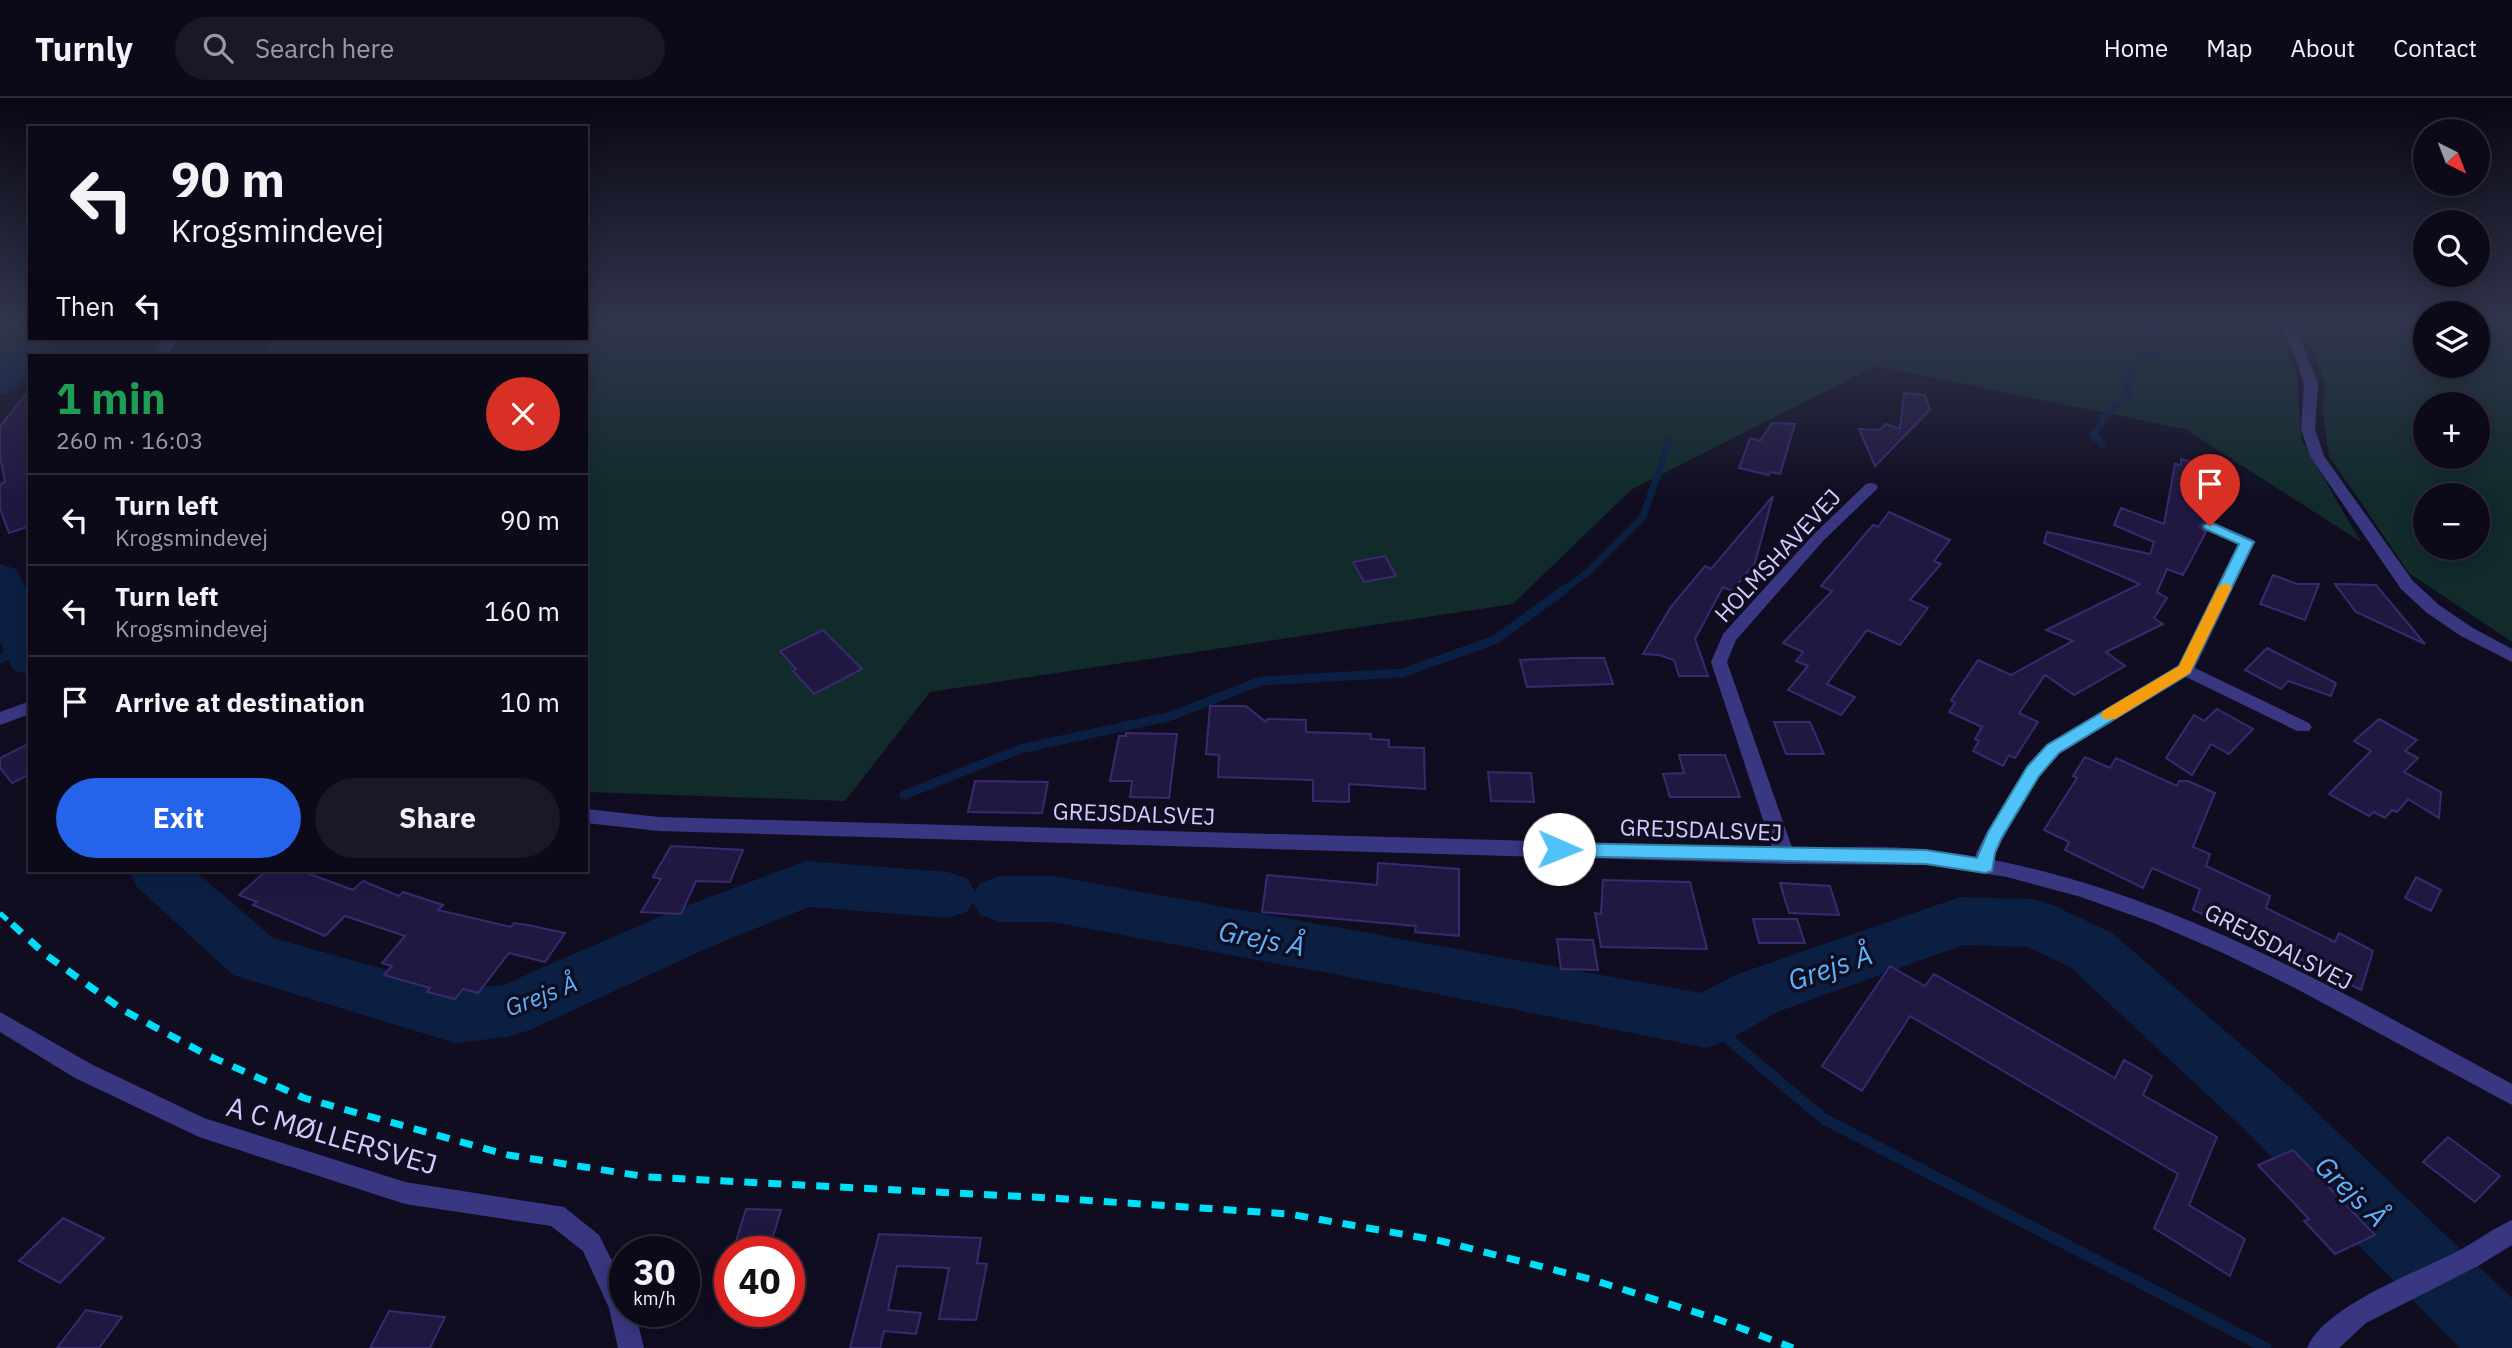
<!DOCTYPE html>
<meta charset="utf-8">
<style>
:root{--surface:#0c0a19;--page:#1a1826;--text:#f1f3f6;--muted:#9a9aa2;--line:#2c2b38;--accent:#2563eb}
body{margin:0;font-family:"IBM Plex Sans",sans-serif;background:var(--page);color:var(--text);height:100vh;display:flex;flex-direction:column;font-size:26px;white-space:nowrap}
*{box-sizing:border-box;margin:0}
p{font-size:23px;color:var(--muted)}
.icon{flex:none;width:38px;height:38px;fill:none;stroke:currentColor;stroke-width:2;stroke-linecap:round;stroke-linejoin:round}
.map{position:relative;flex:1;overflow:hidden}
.panel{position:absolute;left:28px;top:256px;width:560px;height:518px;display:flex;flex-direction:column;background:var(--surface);border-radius:0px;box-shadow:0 4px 18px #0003,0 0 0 2px var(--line)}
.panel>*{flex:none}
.hud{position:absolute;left:28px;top:28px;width:560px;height:214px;border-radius:0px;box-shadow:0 4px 18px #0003,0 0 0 2px var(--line);background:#0c0a19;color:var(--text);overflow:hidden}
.needle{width:46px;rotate:138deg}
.tools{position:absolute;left:2413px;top:21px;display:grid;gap:14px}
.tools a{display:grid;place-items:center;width:77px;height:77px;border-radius:50%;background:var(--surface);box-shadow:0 4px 18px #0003,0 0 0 2px var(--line);font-size:35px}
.speed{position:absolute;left:609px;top:1138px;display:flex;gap:14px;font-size:35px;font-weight:700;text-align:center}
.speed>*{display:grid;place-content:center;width:91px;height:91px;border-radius:50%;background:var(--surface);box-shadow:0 4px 18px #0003,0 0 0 2px var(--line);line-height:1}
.speed small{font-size:18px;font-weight:400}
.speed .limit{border:10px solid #d22;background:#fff;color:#111}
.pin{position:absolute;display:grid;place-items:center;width:60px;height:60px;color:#fff;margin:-72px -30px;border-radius:50% 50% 50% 0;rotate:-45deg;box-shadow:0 0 7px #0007}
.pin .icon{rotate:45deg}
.me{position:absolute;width:77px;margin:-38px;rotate:91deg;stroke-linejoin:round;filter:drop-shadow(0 0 5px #0008)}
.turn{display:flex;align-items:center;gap:24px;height:147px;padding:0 28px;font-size:32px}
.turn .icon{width:91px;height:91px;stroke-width:2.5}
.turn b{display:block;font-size:49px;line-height:60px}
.then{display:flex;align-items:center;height:66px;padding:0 28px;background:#0003;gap:14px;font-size:26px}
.round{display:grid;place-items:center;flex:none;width:74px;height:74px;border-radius:37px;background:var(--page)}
.summary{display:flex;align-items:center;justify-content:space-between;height:119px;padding:0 28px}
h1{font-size:42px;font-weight:700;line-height:52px;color:#1e9e55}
.primary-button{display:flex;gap:14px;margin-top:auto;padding:14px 28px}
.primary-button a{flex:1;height:80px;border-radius:42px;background:var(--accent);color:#fff;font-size:28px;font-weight:700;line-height:80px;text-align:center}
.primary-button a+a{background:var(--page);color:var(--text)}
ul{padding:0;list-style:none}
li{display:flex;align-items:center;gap:21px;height:91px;padding:0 28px;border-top:2px solid var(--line)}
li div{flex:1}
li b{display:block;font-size:26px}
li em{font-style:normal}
header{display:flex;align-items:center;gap:42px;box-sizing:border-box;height:98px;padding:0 35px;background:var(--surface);border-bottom:2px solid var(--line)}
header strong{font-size:33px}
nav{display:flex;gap:38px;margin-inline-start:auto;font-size:24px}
.search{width:490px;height:63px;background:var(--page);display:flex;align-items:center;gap:18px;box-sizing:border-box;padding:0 24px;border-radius:38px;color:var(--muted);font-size:26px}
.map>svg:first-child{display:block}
.green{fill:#102b2a;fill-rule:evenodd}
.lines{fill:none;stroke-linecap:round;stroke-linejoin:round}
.stream-far2{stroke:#0a1f42;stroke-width:7}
.stream-far1{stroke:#0a1f42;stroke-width:9}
.stream{stroke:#0a1f42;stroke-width:11}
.river{fill:#0a1f42;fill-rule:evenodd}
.building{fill:#211842;stroke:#372a6e;stroke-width:2}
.minor{fill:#393781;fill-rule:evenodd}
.tertiary{fill:#393781;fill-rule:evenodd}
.rail-far1{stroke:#00dff7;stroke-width:5;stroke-dasharray:10 9;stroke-linecap:butt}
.rail{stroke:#00dff7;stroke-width:7;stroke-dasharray:13 11;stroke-linecap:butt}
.route{fill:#4fc3f7;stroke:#337fa1;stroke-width:2}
.slow{fill:#f59e0b}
.labels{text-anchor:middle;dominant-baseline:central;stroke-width:7;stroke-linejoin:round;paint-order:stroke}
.street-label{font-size:23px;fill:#d2ccff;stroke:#100d21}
.water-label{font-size:24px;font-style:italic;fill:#5ab3ff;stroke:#100d21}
.near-water-label{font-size:28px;font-style:italic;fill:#5ab3ff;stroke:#100d21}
.near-street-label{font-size:28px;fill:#d2ccff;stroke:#100d21}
</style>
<header>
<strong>Turnly</strong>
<div class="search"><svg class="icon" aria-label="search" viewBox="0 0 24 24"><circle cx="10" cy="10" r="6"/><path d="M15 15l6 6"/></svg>Search here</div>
<nav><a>Home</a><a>Map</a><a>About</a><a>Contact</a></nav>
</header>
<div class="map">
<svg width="2512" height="1250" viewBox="0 0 2512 1250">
<rect width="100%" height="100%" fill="#100d21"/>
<g class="green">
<polygon points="0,226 30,226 30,240 33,240 0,268"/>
<polygon points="586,226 2273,226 2283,243 2297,277 2301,341 2361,444 2185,331 1876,268 1632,391 1513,506 930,594 845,703 586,694 586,257 267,257 271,240 586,240"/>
<path d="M 2296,226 L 2425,226 L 2426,268 L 2478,268 L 2478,226 L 2512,226 L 2512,544 L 2409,475 L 2329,358 L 2322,311 L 2325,285 L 2312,250 ZM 2426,306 L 2478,306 L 2478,359 L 2426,359 ZM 2426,397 L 2478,397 L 2478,450 L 2426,450 Z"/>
</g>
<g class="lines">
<g class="stream-far2">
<polyline points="2102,346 2093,337 2105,319 2130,294 2124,286 2137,261 2158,255 2159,244 2147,233 2145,226"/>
<polyline points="1562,493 1588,474 1643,419 1669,344"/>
</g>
<g class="stream-far1">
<polyline points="0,561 23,548"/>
<polyline points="904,697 1020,651 1168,619 1261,583 1402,575 1495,542 1565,491"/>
</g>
<polyline class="stream" points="1707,923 1824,1021 2266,1250"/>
<g class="river">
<polygon points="28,232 30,240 59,240 46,257 30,257 30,275 14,293 0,297 0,262"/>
<polygon points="0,466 16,471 30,498 30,577 13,572 0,544"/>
<polygon points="806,763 948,774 968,781 975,794 980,785 1000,778 1053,778 1701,895 1735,877 1960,799 2035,801 2055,808 2112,835 2289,988 2512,1200 2512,1250 2460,1250 2243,1030 2070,869 2028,849 1963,847 1777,914 1729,942 1707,950 1397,888 1053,824 1000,824 980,817 973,804 968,813 948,820 809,809 712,848 530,932 508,939 455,945 233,877 136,788 128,772 194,772 273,840 455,891 503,887 670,814"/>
</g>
</g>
<g class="building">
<polygon points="30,291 30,428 9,435 0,411 0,386 5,384 0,358 0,328"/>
<polygon points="1904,295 1925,297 1930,312 1875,368 1859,331 1880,332 1885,326 1900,331"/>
<polygon points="1772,325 1795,326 1780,376 1770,374 1769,377 1739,370 1750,340 1760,343"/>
<polygon points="2181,361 2226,372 2222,396 2227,398 2214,422 2209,421 2199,428 2206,434 2183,477 2167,471 2157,494 2167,500 2154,520 2163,526 2106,554 2125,568 2074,597 2045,577 2019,615 2038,624 2015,660 2009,657 2003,668 1973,653 1979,643 1975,641 1982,629 1949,614 1955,605 1951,602 1978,562 2011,577 2073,543 2046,532 2140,486 2044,445 2047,434 2150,456 2154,444 2114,427 2121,410 2164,426 2175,366 2181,367"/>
<polygon points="1773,398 1755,465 1732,493 1723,489 1695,541 1708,578 1679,578 1674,562 1659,557 1643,556 1670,510 1705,468 1711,471"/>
<polygon points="1889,414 1950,442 1934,463 1941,466 1910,502 1928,510 1900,547 1867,532 1827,586 1855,599 1841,617 1788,592 1808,568 1796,563 1803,554 1783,545 1832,493 1821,488 1873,427 1878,429"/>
<polygon points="1385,458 1396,478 1364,484 1353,464"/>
<polygon points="2273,477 2297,486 2319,486 2305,522 2260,506"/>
<polygon points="2335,486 2376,487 2425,546 2356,514"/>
<polygon points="823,532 862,571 814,596 793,573 796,571 780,553"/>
<polygon points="2267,550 2336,585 2331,598 2288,583 2281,591 2245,572"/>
<polygon points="1574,560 1604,560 1613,586 1527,589 1520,562"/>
<polygon points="1210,608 1246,608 1266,624 1267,621 1306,622 1306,634 1371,636 1371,641 1389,642 1389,649 1424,650 1425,691 1349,686 1349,704 1313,703 1313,682 1218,679 1219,657 1206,656"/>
<polygon points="2217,611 2253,631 2229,656 2211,646 2192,677 2166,660 2194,617 2204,623"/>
<polygon points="2379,621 2417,642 2405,653 2418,660 2404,674 2441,694 2439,720 2408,701 2397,714 2392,712 2385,720 2374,714 2369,718 2329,696 2371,653 2354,643"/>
<polygon points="1774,624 1810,624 1824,656 1786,656"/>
<polygon points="1126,635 1177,636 1169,700 1130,699 1132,683 1110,683 1119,638 1126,638"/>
<polygon points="30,645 30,676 12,685 0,670 0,660"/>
<polygon points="1679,657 1725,657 1740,699 1670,699 1663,676 1684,675"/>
<polygon points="2085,659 2110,670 2116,660 2177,688 2179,683 2188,683 2215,695 2193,749 2210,756 2206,768 2270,798 2266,810 2335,844 2339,835 2373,853 2361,892 2261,841 2193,812 2200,791 2152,770 2143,790 2065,752 2069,744 2044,732 2077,680 2073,678"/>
<polygon points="1488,674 1531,675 1534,704 1491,703"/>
<polygon points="975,683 1048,684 1042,715 968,714"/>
<polygon points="671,748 743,752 730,784 696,783 681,816 641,814 661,781 653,779"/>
<polygon points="1378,765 1459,771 1459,838 1415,834 1416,828 1262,814 1267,777 1377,787"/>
<polygon points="267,772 299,772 353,792 363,783 399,798 403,794 443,807 438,812 511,829 514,825 528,827 565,835 545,864 509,855 478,895 463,891 455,901 427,894 430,890 384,877 392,868 382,865 405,838 345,818 325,838 253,807 257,804 239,797"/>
<polygon points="2416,779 2441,792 2431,813 2405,800"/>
<polygon points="1603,782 1690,784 1707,851 1601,849 1595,815 1601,816"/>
<polygon points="1780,785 1830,788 1839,817 1789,815"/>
<polygon points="1753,821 1797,821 1805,845 1759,845"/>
<polygon points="1557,841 1593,842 1598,872 1561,871"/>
<polygon points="1890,868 1925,888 1934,876 2115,980 2124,962 2152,978 2143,997 2217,1039 2189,1107 2245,1141 2230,1178 2154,1130 2178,1076 1910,918 1862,993 1822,968"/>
<polygon points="2448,1039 2500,1078 2475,1104 2423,1064"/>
<polygon points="2293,1052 2375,1137 2335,1156 2304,1123 2309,1121 2258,1067"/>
<polygon points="746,1111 781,1112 771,1145 736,1143"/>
<polygon points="63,1120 104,1140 60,1185 19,1163"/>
<polygon points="879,1136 981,1140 977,1165 987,1166 976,1222 939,1221 949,1170 897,1168 888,1212 921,1215 916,1236 884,1233 880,1250 850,1250"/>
<polygon points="86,1212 122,1219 99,1250 57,1250"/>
<polygon points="389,1213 445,1219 430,1250 370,1250"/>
</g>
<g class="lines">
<g class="minor">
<polygon points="2279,226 2291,226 2304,250 2318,286 2315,331 2324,358 2413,483 2439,507 2473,530 2512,551 2512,564 2461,538 2427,515 2401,491 2310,358 2301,331 2304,286 2292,250"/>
<polygon points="1871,385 1876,386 1878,389 1876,392 1824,442 1736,542 1727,564 1795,758 1792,763 1785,766 1778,763 1775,758 1711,564 1723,536 1814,436 1866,386"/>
<polygon points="2210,423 2252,441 2255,444 2195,570 2309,625 2312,629 2309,633 2297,633 2186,579 2059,656 2039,678 2002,742 1996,755 1992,773 1985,776 1978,773 1975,768 1976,755 1987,734 2027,668 2047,646 2178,568 2238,446 2205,431 2202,428"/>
<polygon points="0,914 91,966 204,1020 405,1084 564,1109 599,1137 625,1189 625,1213 635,1213 644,1250 618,1250 609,1210 583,1153 551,1128 405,1106 199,1039 75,980 0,934"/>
<path d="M 2512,1122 L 2512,1147 L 2478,1168 L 2366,1225 L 2339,1250 L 2307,1250 C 2326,1206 2419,1174 2460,1152 C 2478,1142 2494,1130 2512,1122 Z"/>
</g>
<g class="tertiary">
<polygon points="165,240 177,240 168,257 156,257"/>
<polygon points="30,603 30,616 0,627 0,614"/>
<path d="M 586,711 L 659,719 L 1785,750 C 1832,750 1881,746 1929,752 C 2141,776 2327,886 2512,986 L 2512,1007 L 2295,890 L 2223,855 L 2151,824 L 2081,799 L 2007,779 L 1928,767 L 1785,766 L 659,733 L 586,725 Z"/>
</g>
<polyline class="rail-far1" points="0,815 14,828"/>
<polyline class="rail" points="12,826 46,857 123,912 207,957 304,1000 508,1057 648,1079 1052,1100 1289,1116 1441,1143 1590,1181 1717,1221 1793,1250"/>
</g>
<linearGradient id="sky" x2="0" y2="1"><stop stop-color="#090712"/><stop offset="0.56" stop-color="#31354e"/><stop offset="1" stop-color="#31354e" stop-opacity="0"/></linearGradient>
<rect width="2512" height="401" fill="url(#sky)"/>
<polygon class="route" points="2210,424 2254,444 2190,575 2059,655 2039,678 2001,741 1995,755 1992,773 1985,775 1926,766 1559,758 1552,756 1550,751 1552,747 1559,745 1926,752 1977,760 1988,734 2027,669 2047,647 2179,568 2239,446 2205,431 2203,428"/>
<polygon class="slow" points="2225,485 2232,489 2190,575 2115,621 2103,621 2101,617 2103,613 2179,568 2218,489"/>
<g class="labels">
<g class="street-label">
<text transform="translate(1777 457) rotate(-47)">HOLMSHAVEVEJ</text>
<text transform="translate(1134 715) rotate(2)">GREJSDALSVEJ</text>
<text transform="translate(1701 731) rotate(2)">GREJSDALSVEJ</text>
<text transform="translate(2279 848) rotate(27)">GREJSDALSVEJ</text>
</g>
<g class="water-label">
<text transform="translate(541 897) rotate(-21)">Grejs Å</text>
</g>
<g class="near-water-label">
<text transform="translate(1262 840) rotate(11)">Grejs Å</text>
<text transform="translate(1830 869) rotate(-19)">Grejs Å</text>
<text transform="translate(2352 1093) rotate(44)">Grejs Å</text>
</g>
<g class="near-street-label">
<text transform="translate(332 1037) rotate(16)">A C MØLLERSVEJ</text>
</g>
</g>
</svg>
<div class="tools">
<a><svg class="needle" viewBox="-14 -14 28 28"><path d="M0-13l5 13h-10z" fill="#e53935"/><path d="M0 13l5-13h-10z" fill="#9a9aa2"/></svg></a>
<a><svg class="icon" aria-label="search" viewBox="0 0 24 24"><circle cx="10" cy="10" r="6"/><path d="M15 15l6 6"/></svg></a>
<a><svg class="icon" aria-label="layers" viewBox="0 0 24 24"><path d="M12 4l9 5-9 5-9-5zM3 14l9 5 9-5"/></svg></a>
<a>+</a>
<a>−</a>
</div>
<div class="speed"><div>30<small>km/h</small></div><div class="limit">40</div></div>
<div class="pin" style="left:2210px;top:428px;background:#d93025"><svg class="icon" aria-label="arrive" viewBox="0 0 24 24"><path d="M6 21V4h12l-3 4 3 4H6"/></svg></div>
<svg class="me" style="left:1559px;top:751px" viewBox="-20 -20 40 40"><circle r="19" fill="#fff"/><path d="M0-13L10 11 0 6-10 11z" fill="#4fc3f7"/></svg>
<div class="hud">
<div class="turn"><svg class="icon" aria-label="left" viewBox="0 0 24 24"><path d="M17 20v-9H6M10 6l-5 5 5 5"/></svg><div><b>90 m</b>Krogsmindevej</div></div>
<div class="then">Then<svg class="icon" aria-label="left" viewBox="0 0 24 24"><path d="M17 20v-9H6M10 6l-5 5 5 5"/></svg></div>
</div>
<section class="panel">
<div class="summary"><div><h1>1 min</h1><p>260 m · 16:03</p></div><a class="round" style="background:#d93025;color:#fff"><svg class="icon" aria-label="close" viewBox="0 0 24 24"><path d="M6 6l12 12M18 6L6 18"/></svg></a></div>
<ul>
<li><svg class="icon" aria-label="left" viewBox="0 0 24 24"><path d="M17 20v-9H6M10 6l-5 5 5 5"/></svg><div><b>Turn left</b><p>Krogsmindevej</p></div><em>90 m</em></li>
<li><svg class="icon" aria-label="left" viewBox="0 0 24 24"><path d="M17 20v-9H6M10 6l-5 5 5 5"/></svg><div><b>Turn left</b><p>Krogsmindevej</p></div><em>160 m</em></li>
<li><svg class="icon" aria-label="arrive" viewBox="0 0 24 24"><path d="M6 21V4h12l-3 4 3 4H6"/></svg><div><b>Arrive at destination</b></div><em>10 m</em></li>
</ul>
<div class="primary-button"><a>Exit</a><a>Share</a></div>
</section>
</div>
